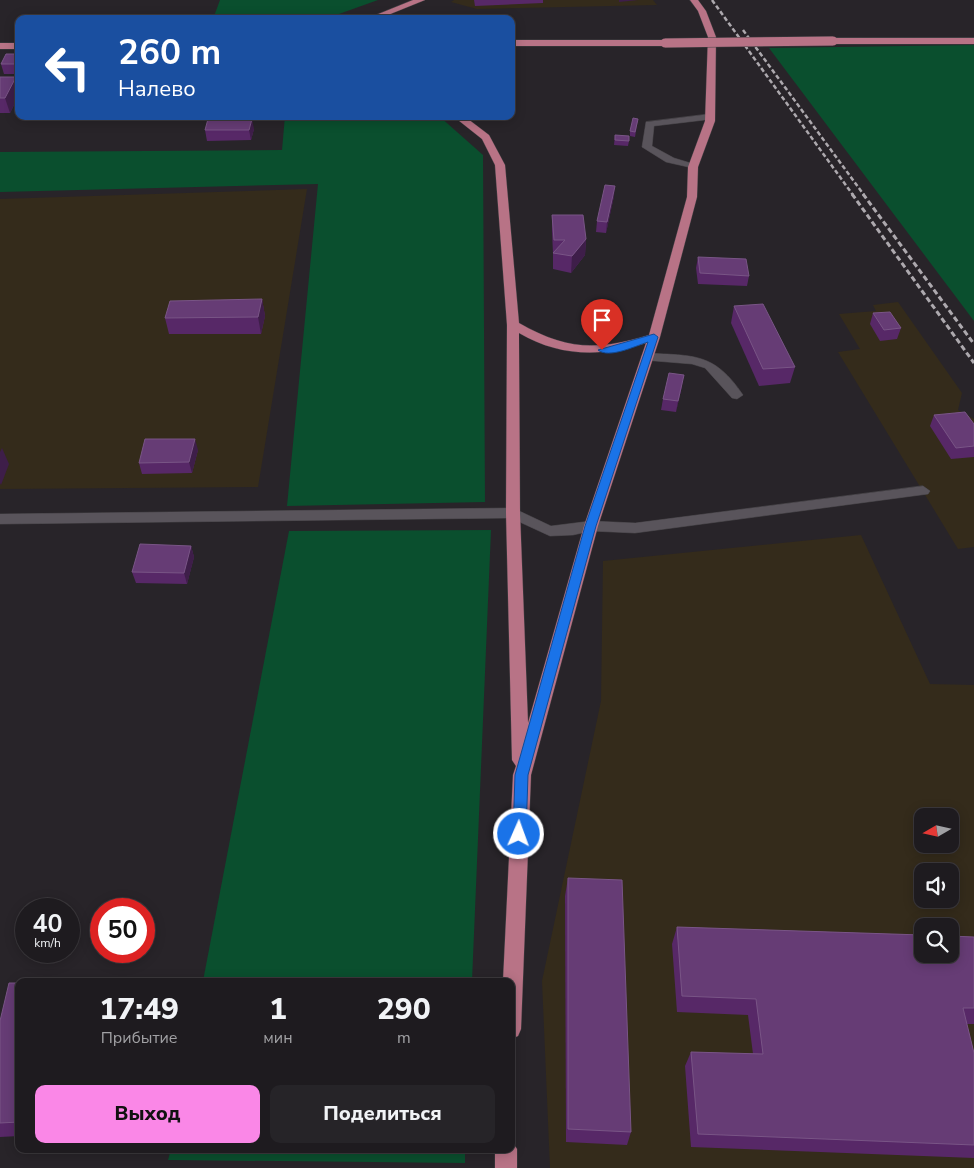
<!DOCTYPE html>
<html lang="ru">
<meta charset="utf-8">
<style>
:root{--surface:#1e1b1f;--page:#262428;--text:#f1f3f6;--muted:#a1a1a4;--line:#3c393d;--accent:#fa87e7}
body{margin:0;font-family:"Nunito Sans",sans-serif;background:var(--page);color:var(--text);height:100vh;display:flex;flex-direction:column;font-size:19px;white-space:nowrap}
*{box-sizing:border-box;margin:0}
p{font-size:16px;color:var(--muted)}
.icon{flex:none;width:28px;height:28px;fill:none;stroke:currentColor;stroke-width:2;stroke-linecap:round;stroke-linejoin:round}
.map{position:relative;flex:1;overflow:hidden}
.side{position:absolute;left:15px;top:978px;width:500px;height:175px;display:flex;flex-direction:column;background:var(--surface);border-radius:10px;box-shadow:0 2px 12px #0003,0 0 0 1px var(--line)}
.side>*{flex:none}
.guide{position:absolute;left:15px;top:15px;width:500px;height:105px;border-radius:10px;box-shadow:0 2px 12px #0003,0 0 0 1px var(--line);background:#1a4fa0;color:#fff;overflow:hidden}
.needle{width:32px;rotate:261deg}
.buttons{position:absolute;left:914px;top:808px;display:grid;gap:10px}
.buttons a{display:grid;place-items:center;width:45px;height:45px;border-radius:10px;background:var(--surface);box-shadow:0 2px 12px #0003,0 0 0 1px var(--line);font-size:25px}
.speed{position:absolute;left:15px;top:898px;display:flex;gap:10px;font-size:25px;font-weight:700;text-align:center}
.speed>*{display:grid;place-content:center;width:65px;height:65px;border-radius:50%;background:var(--surface);box-shadow:0 2px 12px #0003,0 0 0 1px var(--line);line-height:1}
.speed small{font-size:12px;font-weight:400}
.speed .limit{border:8px solid #d22;background:#fff;color:#111}
.pin{position:absolute;display:grid;place-items:center;width:42px;height:42px;color:#fff;margin:-51px -21px;border-radius:50% 50% 50% 0;rotate:-45deg;box-shadow:0 0 5px #0007}
.pin .icon{rotate:45deg}
.me{position:absolute;width:55px;margin:-28px;rotate:2deg;stroke-linejoin:round;filter:drop-shadow(0 0 4px #0008)}
.turn{display:flex;align-items:center;gap:18px;height:105px;padding:0 20px;font-size:22px}
.turn .icon{width:65px;height:65px;stroke-width:2.5}
.turn b{display:block;font-size:35px;line-height:42px}
.eta{display:flex;justify-content:space-evenly;align-items:center;height:85px;text-align:center}
.eta b{font-size:30px;font-weight:800;line-height:35px}
.primary-button{display:flex;gap:10px;margin-top:auto;padding:10px 20px}
.primary-button a{flex:1;height:58px;border-radius:10px;background:var(--accent);color:#111;font-size:20px;font-weight:800;line-height:58px;text-align:center}
.primary-button a+a{background:var(--page);color:var(--text)}
.map>svg:first-child{display:block}
.industrial{fill:#342b1b;fill-rule:evenodd}
.green{fill:#0a4f2e}
.lines{fill:none;stroke-linecap:round;stroke-linejoin:round}
.minor-casing{stroke:#434044;stroke-width:1}
.major-casing{stroke:#434044;stroke-width:1}
.minor{fill:#59545b;fill-rule:evenodd}
.major{fill:#b87386;fill-rule:evenodd}
.rail-far1{stroke:#ada9ae;stroke-width:2.5;stroke-dasharray:4.5 2.5;stroke-linecap:butt}
.rail{stroke:#ada9ae;stroke-width:3;stroke-dasharray:5.5 3;stroke-linecap:butt}
.major-bridge-casing{stroke:#434044;stroke-width:10;stroke-linecap:butt}
.major-bridge{stroke:#b87386;stroke-width:9}
.wall{fill:#572867}
.shaded-wall{fill:#3e1e49}
.building{fill:#663c75;stroke:#795586}
.route{fill:#1a73e8;stroke:#114b97}
</style>
<div class="map">
<svg width="974" height="1168" viewBox="0 0 974 1168">
<rect width="100%" height="100%" fill="#282429"/>
<g class="industrial">
<polygon points="454,0 653,0 657,5 477,9 451,2"/>
<polygon points="307,189 258,487 0,489 0,199"/>
<polygon points="898,302 962,393 958,410 974,419 974,547 958,549 838,352 860,349 839,314 876,311 873,305"/>
<path d="M 861,535 L 930,684 L 974,685 L 974,1168 L 550,1168 L 542,981 L 601,701 L 603,561 ZM 922,816 L 950,816 L 950,844 L 922,844 ZM 922,871 L 950,871 L 950,899 L 922,899 ZM 922,926 L 950,926 L 950,954 L 922,954 Z"/>
</g>
<g class="green">
<polygon points="220,0 378,0 325,19 213,19"/>
<polygon points="974,45 974,321 769,48"/>
<polygon points="285,116 439,116 483,155 485,502 287,506 318,184 0,192 0,152 282,150"/>
<polygon points="491,530 472,981 203,981 289,531"/>
<polygon points="171,1149 465,1149 465,1163 168,1160"/>
</g>
<g class="lines">
<g class="minor-casing">
<g id="minor">
<polygon points="710,114 713,115 713,119 654,126 652,146 674,158 697,165 697,169 666,162 642,147 646,122"/>
<path d="M 647,353 C 694,356 714,352 743,395 L 737,399 L 732,398 L 705,368 L 692,364 L 643,360 L 641,357 L 643,354 Z"/>
<polygon points="923,486 930,491 928,494 635,533 591,531 573,535 550,536 511,518 0,524 0,514 513,508 551,526 591,521 635,523"/>
</g>
</g>
<g class="major-casing">
<g id="major">
<polygon points="413,0 425,0 378,19 366,19"/>
<path d="M 690,0 L 698,0 L 706,11 L 716,37 L 715,121 L 698,167 L 697,197 L 660,337 L 598,526 L 531,775 L 521,1029 L 518,1036 L 511,1039 L 511,981 L 503,981 L 513,775 L 516,766 L 512,760 L 506,513 L 507,325 L 495,165 L 482,139 L 453,116 L 464,116 L 489,135 L 505,165 L 519,323 C 566,350 597,351 649,335 L 687,197 L 688,167 L 705,121 L 708,37 L 698,11 ZM 519,333 C 560,357 601,357 646,343 L 584,526 L 528,723 L 520,513 Z"/>
<polygon points="974,38 974,44 833,44 829,41 833,38"/>
<polygon points="511,40 665,40 669,43 665,46 511,46"/>
<rect x="0" y="43" width="19" height="6"/>
<polygon points="511,1140 517,1149 517,1168 495,1168 495,1149 511,1149"/>
</g>
</g>
<use href="#minor" class="minor"/>
<use href="#major" class="major"/>
<g class="rail-far1">
<polyline points="712,0 853,195"/>
<polyline points="743,30 864,195"/>
</g>
<g class="rail">
<polyline points="852,194 974,363"/>
<polyline points="863,194 974,344"/>
</g>
<g class="major-bridge-casing">
<polyline id="major-bridge" points="665,43 833,41"/>
</g>
<use href="#major-bridge" class="major-bridge"/>
</g>
<g class="wall">
<polygon points="474,0 543,0 543,3 475,6"/>
<polygon points="19,54 19,74 4,74 1,64"/>
<polygon points="0,77 19,85 19,95 10,113 0,113"/>
<polygon points="638,119 635,137 630,136 630,131"/>
<polygon points="254,129 251,140 207,141 205,130"/>
<polygon points="615,135 629,141 628,146 614,145"/>
<polygon points="614,196 606,233 596,232 597,221"/>
<polygon points="552,215 586,239 585,255 571,273 553,269 553,254 552,231"/>
<polygon points="698,257 749,276 747,286 698,284 696,268"/>
<polygon points="262,299 265,316 261,334 169,334 165,318"/>
<polygon points="734,306 795,367 790,383 759,386 731,323"/>
<polygon points="873,313 901,328 897,339 880,341 870,324"/>
<polygon points="682,386 676,412 661,410 663,399"/>
<polygon points="934,415 974,424 974,457 951,459 930,426"/>
<polygon points="198,450 192,473 142,474 139,463"/>
<polygon points="191,546 194,557 187,584 136,583 132,572"/>
<polygon points="568,878 631,1132 627,1145 566,1142 565,896"/>
<polygon points="677,927 974,937 974,1024 967,1024 974,1053 974,1158 691,1147 685,1066 691,1052 753,1054 748,1015 677,1012 672,944"/>
<polygon points="19,983 19,1136 0,1137 0,1021"/>
</g>
<g class="shaded-wall">
<polygon points="619,0 638,0 619,2"/>
<polygon points="16,77 19,85 19,95 10,113 5,98"/>
<polygon points="252,119 254,129 251,140 249,130"/>
<polygon points="615,186 614,196 606,233 607,222"/>
<polygon points="586,239 585,255 571,273 572,256"/>
<polygon points="262,299 265,316 261,334 258,317"/>
<polygon points="684,375 682,386 676,412 678,401"/>
<polygon points="195,439 198,450 192,473 189,462"/>
<polygon points="2,448 9,464 1,485 0,483 0,452"/>
<polygon points="191,546 194,557 187,584 184,573"/>
</g>
<g class="building">
<polygon points="6,54 19,54 19,64 1,64"/>
<polygon points="0,77 16,77 5,98 0,98"/>
<polygon points="633,118 638,119 635,132 630,131"/>
<polygon points="208,119 252,119 249,130 205,130"/>
<polygon points="615,135 629,136 629,141 615,140"/>
<polygon points="605,185 615,186 607,222 597,221"/>
<polygon points="552,215 583,215 586,239 572,256 553,253 565,240 554,240"/>
<polygon points="698,257 746,259 749,276 700,273"/>
<polygon points="262,299 258,317 165,318 170,301"/>
<polygon points="763,304 795,367 763,369 734,306"/>
<polygon points="890,312 901,328 884,330 873,313"/>
<polygon points="669,373 684,375 678,401 663,399"/>
<polygon points="965,412 974,424 974,446 956,448 934,415"/>
<polygon points="145,439 195,439 189,462 139,463"/>
<polygon points="140,544 191,546 184,573 132,572"/>
<polygon points="568,878 622,880 631,1132 568,1129"/>
<polygon points="677,927 922,935 922,954 950,954 950,936 974,937 974,1008 963,1008 974,1053 974,1145 698,1134 691,1052 763,1054 756,999 682,996"/>
<polygon points="110,980 110,981 65,981"/>
<polygon points="9,983 19,983 19,1122 0,1123 0,1021"/>
</g>
<path class="route" d="M 654,334 L 658,337 L 596,526 L 528,775 L 526,834 L 524,838 L 519,840 L 515,838 L 513,834 L 515,775 L 585,526 L 648,342 C 635,346 609,359 598,350 Z"/>
</svg>
<div class="buttons">
<a><svg class="needle" viewBox="-14 -14 28 28"><path d="M0-13l5 13h-10z" fill="#e53935"/><path d="M0 13l5-13h-10z" fill="#a1a1a4"/></svg></a>
<a><svg class="icon" aria-label="sound" viewBox="0 0 24 24"><path d="M4 9h4l5-4v14l-5-4H4zM17 9q2 3 0 6"/></svg></a>
<a><svg class="icon" aria-label="search" viewBox="0 0 24 24"><circle cx="10" cy="10" r="6"/><path d="M15 15l6 6"/></svg></a>
</div>
<div class="speed"><div>40<small>km/h</small></div><div class="limit">50</div></div>
<div class="pin" style="left:602px;top:350px;background:#d93025"><svg class="icon" aria-label="arrive" viewBox="0 0 24 24"><path d="M6 21V4h12l-3 4 3 4H6"/></svg></div>
<svg class="me" style="left:519px;top:834px" viewBox="-20 -20 40 40"><circle r="17" fill="#1a73e8" stroke="#fff" stroke-width="3"/><path d="M0-11L8 9 0 5-8 9z" fill="#fff"/></svg>
<div class="guide">
<div class="turn"><svg class="icon" aria-label="left" viewBox="0 0 24 24"><path d="M17 20v-9H6M10 6l-5 5 5 5"/></svg><div><b>260 m</b>Налево</div></div>
</div>
<section class="side">
<div class="eta">
<div><b>17:49</b><p>Прибытие</p></div>
<div><b>1</b><p>мин</p></div>
<div><b>290</b><p>m</p></div>
</div>
<div class="primary-button"><a>Выход</a><a>Поделиться</a></div>
</section>
</div>
